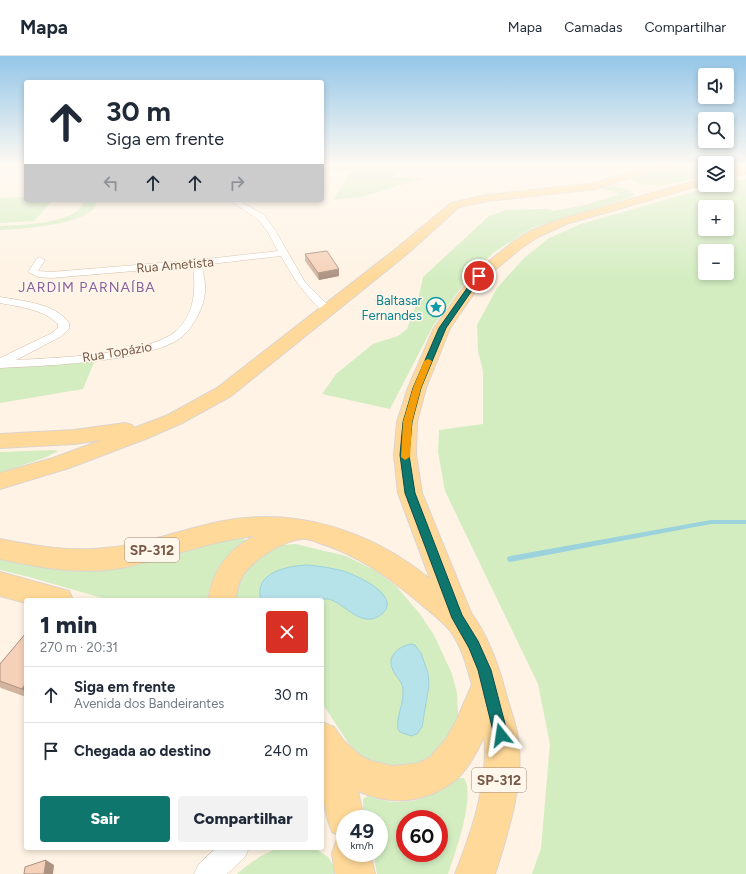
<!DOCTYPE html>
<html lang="pt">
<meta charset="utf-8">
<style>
:root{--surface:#fff;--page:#f2f2f3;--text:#1f2937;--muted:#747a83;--line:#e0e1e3;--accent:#0f766e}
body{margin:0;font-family:Figtree,sans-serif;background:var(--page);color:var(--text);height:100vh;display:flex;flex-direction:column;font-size:15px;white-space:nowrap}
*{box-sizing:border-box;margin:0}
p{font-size:13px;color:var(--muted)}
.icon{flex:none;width:22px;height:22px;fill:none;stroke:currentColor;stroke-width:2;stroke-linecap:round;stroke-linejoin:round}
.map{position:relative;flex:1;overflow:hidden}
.side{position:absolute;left:24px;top:542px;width:300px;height:252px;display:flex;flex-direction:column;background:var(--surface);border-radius:4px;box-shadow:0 2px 6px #0003}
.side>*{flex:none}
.top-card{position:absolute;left:24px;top:24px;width:300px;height:122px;border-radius:4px;box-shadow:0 2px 6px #0003;background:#fff;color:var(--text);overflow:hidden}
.fabs{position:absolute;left:698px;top:12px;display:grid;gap:8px}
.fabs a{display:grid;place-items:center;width:36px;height:36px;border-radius:4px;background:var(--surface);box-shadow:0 2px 6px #0003;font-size:20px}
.speed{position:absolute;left:336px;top:754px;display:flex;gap:8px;font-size:20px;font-weight:700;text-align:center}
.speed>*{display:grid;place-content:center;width:52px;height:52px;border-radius:50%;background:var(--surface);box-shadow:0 2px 6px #0003;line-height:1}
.speed small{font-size:10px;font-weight:400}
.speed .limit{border:6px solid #d22;background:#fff;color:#111}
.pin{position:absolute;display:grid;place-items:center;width:34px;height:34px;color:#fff;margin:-17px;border:2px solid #fff;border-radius:50%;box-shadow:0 1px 4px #0007}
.me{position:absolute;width:44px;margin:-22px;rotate:345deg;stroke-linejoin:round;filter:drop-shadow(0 0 3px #0008)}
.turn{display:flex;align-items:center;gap:14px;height:84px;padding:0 16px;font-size:18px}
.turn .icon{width:52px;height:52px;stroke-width:2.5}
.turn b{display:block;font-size:28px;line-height:34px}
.lanes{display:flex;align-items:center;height:38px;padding:0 16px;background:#0003;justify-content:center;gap:20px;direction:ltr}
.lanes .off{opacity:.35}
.round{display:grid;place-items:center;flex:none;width:42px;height:42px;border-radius:4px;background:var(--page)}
.headline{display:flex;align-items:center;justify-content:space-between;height:68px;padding:0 16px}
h1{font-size:24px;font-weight:800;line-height:30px}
.action{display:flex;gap:8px;margin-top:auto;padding:8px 16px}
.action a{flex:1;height:46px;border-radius:4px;background:var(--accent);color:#fff;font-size:16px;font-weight:800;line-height:46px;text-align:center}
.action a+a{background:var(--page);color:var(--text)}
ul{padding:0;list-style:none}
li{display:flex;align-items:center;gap:12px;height:56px;padding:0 16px;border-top:1px solid var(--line)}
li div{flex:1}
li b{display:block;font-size:15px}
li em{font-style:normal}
header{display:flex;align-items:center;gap:24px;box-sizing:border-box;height:56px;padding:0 20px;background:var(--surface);border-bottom:1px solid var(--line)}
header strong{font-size:19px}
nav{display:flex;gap:22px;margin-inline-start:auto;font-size:14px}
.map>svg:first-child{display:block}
.green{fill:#d3edc1;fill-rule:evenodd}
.water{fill:#b6e2e9;stroke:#9cd2db}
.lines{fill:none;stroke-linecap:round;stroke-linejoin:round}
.stream{fill:#9cd2db;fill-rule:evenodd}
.street-casing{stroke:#d2bdab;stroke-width:1}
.primary-casing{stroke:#dcd4cf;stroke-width:2}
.street{fill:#fff;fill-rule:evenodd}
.primary{fill:#ffd999;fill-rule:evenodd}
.wall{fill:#d3b49f}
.shaded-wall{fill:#ac9282}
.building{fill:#f5d1b9;stroke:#ac9282}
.route{fill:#0f766e;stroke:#0a4d48}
.slow{fill:#f59e0b}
.labels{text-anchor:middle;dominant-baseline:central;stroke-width:3;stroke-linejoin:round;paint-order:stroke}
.far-street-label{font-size:13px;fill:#785847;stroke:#fff7eb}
.far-culture-label{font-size:13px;fill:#0d838f;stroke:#fff7eb;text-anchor:end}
.far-quarter-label{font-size:14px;letter-spacing:1px;fill:#88629c;stroke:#fff7eb}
.shield{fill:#fff7eb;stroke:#a08878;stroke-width:1}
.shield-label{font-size:14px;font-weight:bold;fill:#785847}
</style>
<header>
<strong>Mapa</strong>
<nav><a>Mapa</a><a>Camadas</a><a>Compartilhar</a></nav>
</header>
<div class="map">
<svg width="746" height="818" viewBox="0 0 746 818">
<rect width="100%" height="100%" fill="#fef3e4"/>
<g class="green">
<polygon points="322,109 408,109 393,121 425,122 361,141 333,144 353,113 322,116"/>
<path d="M 679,112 L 705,113 L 705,120 C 688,124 645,137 631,123 L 654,114 Z"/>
<path d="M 746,123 L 746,818 L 532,818 L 541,792 L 550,688 L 538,628 L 445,435 L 438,396 L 439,374 L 483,368 L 483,315 L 478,295 L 477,269 L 497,232 L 524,202 L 549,182 L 581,168 L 710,131 L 727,129 L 727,126 ZM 705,151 L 727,151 L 727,173 L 705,173 ZM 705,195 L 727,195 L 727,217 L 705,217 Z"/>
<path d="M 598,131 C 609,129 627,130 635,139 L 632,141 L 532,172 L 493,197 L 469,221 L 433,270 L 390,353 L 322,338 L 336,318 L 373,288 L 398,280 L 407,273 L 418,244 L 423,221 L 489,160 L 507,154 L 549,153 L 553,155 L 585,149 L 620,138 Z"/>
<polygon points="26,141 26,144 53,144 34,165 0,167 0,142"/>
<path d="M 82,144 L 97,144 C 98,169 18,173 0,174 L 0,170 C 20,169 73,168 83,148 Z"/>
<polygon points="95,304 83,333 0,347 0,312"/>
<polygon points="55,394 58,395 44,402 0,417 0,396"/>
<path d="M 236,481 L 244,482 L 246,486 C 227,501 209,518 208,544 L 109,544 L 29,521 L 0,514 L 0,501 Z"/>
<polygon points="296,488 346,500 376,515 397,531 420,558 434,579 452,618 457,637 458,659 451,682 426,705 409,712 388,711 363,701 349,688 322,647 322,544 232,544 244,511 279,489"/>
<path d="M 458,722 L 464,722 C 476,740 455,797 448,818 L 377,818 L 373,797 L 379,797 L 379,763 L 365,763 L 363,753 L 363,743 L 368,740 C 404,753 428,744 458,722 ZM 405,763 L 439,763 L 439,797 L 405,797 Z"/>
<path d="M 279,792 L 314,792 L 328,801 L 339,818 L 237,818 C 250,807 263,797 279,792 Z"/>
</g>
<g class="water">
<path d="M 307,509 C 320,510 332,512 343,515 C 356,519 401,539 383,557 C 379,561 372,564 366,563 C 352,561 342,547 329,543 L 261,544 C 253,516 288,510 307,509 Z"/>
<path d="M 411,588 L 415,589 L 421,597 L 428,617 L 429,629 L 422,671 L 417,678 L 411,680 L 400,676 L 398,673 C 396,662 403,649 403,637 C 404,625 395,621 392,612 C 387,599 400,590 411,588 Z"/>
</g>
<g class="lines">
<polygon class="stream" points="711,464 746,464 746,468 711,468 510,506 508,505 507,503 508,501 510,500"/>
<g class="street-casing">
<g id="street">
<path d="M 229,144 L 238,144 L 264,159 L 275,174 L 305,226 L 331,252 L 332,254 L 331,256 L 323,256 C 303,236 295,225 281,200 L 202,209 C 203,218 206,227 205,236 C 204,251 194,269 184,279 C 156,306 40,310 0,312 L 0,302 L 52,277 L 58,272 L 58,268 C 43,253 20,251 0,247 L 0,241 C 22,245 55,247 69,267 L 69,273 L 60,281 L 16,304 C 52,302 150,299 176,275 C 195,257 196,234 193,210 L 51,222 L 38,221 L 28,216 L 37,202 L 40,201 L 45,204 L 38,215 L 51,216 L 197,204 L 278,195 L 267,175 L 258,163 Z"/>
<polygon points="216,792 249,792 245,801 227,818 194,818 198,809"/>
</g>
</g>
<g class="primary-casing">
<g id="primary">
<polygon points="653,109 671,109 669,111 651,115 595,133 487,145 459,151 407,198 231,340 182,367 148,382 69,412 0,433 0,417 53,402 102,384 74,388 0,392 0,378 74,374 125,367 132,369 134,372 168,359 217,332 397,192 451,147 487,139 595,127"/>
<polygon points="746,111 746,117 727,122 727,116"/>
<path d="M 705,122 L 705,128 L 566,168 L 538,181 L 521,192 L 484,223 L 450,272 L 426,332 L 417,366 L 416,399 L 422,437 L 471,557 C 487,578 498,608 505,634 C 509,650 515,665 518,681 C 525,723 508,778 495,818 L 455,818 C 472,775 489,726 484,680 C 479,692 473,704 464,715 C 456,726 445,732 432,738 C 406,748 383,746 358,735 L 364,763 L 345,763 L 345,797 L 370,797 L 375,818 L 335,818 L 332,797 L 337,783 L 343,781 L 332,776 C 318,742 322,703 322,666 L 334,671 L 344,685 L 361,700 L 371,705 L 393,710 L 419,707 L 430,701 L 446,683 L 456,665 L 472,629 C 467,611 462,591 451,576 C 441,563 427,554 415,543 C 386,520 356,498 319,487 C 314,485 307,482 302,483 C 289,484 273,493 263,500 C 245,513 238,522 236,544 L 208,544 C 213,514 228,493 255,480 C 209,485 167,503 121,512 C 81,519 40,512 0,503 L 0,483 C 35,490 70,496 105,492 C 144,489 180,474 218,466 C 294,450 370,474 430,523 L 398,437 L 394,399 L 397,366 L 408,332 L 434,272 L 474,217 L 513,186 L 530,175 L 558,164 Z"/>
<polygon points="0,516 69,535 73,544 26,544 26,547 0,540"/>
</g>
</g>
<use href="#street" class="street"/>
<use href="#primary" class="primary"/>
</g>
<g class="wall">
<polygon points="305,198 339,220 319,224 305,205"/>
<polygon points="26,577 26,641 1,632 0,631 0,608"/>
</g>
<g class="shaded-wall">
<polygon points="339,213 339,220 319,224 318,217"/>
<polygon points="26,627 26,637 22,633"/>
<polygon points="46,804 54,809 53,818 44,818"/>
</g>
<g class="building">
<polygon points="327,195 339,213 318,217 305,198"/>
<polygon points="26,577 26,627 22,633 0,625 0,608"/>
<polygon points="46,804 44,818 24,818 25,811"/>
</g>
<linearGradient id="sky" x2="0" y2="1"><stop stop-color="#94c6e8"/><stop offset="0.49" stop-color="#fffaf3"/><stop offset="1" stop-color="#fffaf3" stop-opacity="0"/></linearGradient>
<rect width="746" height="223" fill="url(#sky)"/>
<polygon class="route" points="477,218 482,220 446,272 421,332 412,366 409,399 415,437 462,559 478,585 491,614 508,679 505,684 501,686 496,684 494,679 478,614 469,592 452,562 405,437 400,399 403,366 413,332 439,272"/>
<polygon class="slow" points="428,303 432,305 421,332 412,366 410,401 405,404 401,401 403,366 413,332 424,305"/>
<defs>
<g id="sight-ring" transform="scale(1)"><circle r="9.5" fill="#fff7eb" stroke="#0f9aa8" stroke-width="1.5"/><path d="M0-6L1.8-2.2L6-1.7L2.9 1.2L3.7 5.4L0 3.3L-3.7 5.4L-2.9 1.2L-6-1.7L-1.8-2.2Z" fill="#0f9aa8"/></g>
</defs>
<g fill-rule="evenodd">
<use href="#sight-ring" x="436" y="251"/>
</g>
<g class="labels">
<g class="far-street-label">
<text transform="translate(175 209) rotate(-5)">Rua Ametista</text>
<text transform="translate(117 296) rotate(-9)">Rua Topázio</text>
</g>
<g class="far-culture-label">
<text x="422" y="244">Baltasar<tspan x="422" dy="15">Fernandes</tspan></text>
</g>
<g class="far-quarter-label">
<text x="87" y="231">JARDIM PARNAÍBA</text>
</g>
<g class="shield">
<rect x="125" y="482" width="54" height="24" rx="3"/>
<rect x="472" y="712" width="54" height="24" rx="3"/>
</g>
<g class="shield-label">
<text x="152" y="494">SP-312</text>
<text x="499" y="724">SP-312</text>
</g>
</g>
</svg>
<div class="fabs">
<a><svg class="icon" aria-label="sound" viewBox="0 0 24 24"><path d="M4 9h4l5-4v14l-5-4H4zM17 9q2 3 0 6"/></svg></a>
<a><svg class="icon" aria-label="search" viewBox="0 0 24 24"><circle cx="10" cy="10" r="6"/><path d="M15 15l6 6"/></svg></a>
<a><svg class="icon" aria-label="layers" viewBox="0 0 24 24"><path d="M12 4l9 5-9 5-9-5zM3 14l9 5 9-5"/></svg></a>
<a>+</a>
<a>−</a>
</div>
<div class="speed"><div>49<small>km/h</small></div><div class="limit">60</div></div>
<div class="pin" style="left:479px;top:220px;background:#d93025"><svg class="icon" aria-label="arrive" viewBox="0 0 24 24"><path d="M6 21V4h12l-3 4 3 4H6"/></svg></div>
<svg class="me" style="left:501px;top:679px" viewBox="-20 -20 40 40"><path d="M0-17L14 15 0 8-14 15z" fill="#0f766e" stroke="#fff" stroke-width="4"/></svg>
<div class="top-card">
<div class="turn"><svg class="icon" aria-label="ahead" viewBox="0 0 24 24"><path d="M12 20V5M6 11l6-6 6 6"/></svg><div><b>30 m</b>Siga em frente</div></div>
<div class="lanes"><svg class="icon off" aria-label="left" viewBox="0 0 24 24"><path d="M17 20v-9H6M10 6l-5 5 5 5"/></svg><svg class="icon" aria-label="ahead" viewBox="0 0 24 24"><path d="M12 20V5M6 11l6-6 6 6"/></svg><svg class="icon" aria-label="ahead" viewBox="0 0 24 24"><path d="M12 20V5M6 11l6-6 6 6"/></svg><svg class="icon off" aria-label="right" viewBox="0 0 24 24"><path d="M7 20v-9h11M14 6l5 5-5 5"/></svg></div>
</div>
<section class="side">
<div class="headline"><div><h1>1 min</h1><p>270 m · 20:31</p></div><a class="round" style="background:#d93025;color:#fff"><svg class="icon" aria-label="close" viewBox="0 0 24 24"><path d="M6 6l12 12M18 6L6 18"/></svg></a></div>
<ul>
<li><svg class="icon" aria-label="ahead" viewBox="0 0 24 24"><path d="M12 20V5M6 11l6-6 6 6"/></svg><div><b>Siga em frente</b><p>Avenida dos Bandeirantes</p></div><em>30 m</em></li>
<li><svg class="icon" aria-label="arrive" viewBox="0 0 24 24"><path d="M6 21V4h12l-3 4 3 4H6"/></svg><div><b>Chegada ao destino</b></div><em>240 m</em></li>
</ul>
<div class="action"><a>Sair</a><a>Compartilhar</a></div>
</section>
</div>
